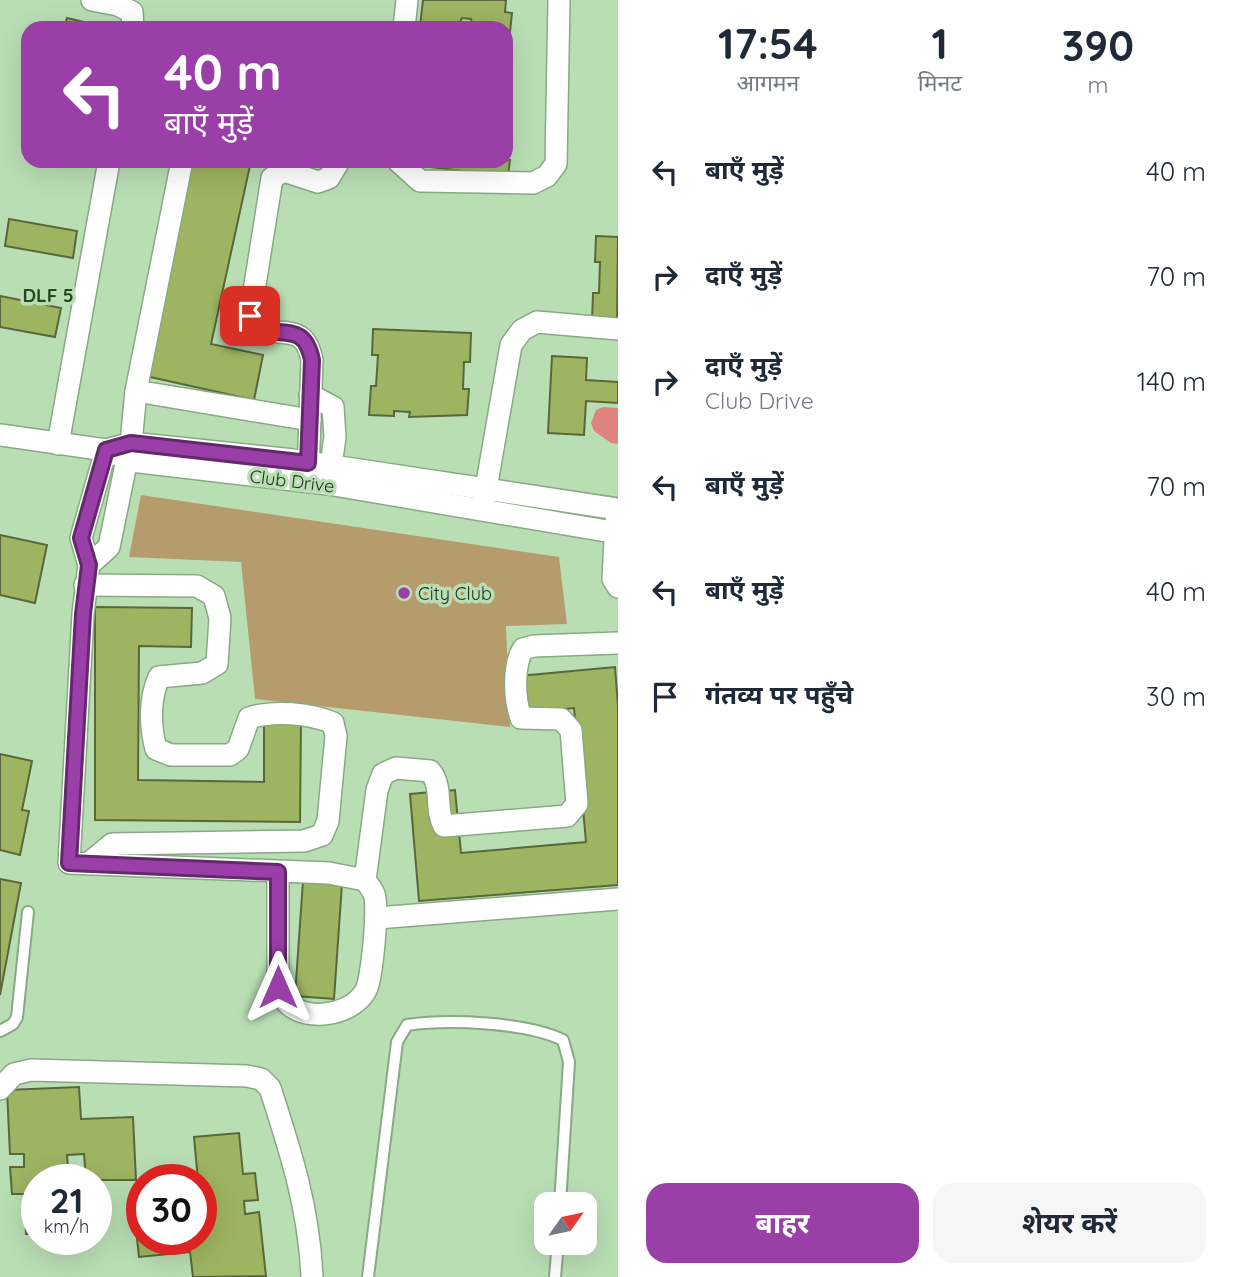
<!DOCTYPE html>
<html lang="hi">
<meta charset="utf-8">
<style>
:root{--surface:#fff;--page:#f6f6f7;--text:#1f2937;--muted:#747a83;--accent:#9a3ea8}
body{margin:0;font-family:Quicksand,"Noto Sans Devanagari",sans-serif;background:var(--page);color:var(--text);height:100vh;display:flex;flex-direction:column;font-size:26px;white-space:nowrap}
*{box-sizing:border-box;margin:0}
p{font-size:23px;color:var(--muted)}
.icon{flex:none;width:38px;height:38px;fill:none;stroke:currentColor;stroke-width:2;stroke-linecap:round;stroke-linejoin:round}
.map{position:relative;flex:1;overflow:hidden}
.sheet{display:flex;flex-direction:column;background:var(--surface);width:616px}
.sheet>*{flex:none}
.hud{position:absolute;left:21px;top:21px;width:492px;height:147px;border-radius:21px;box-shadow:0 7px 28px #0002;background:#9a3ea8;color:#fff;overflow:hidden}
.needle{width:46px;rotate:57deg}
.tools{position:absolute;left:534px;top:1192px;display:grid;gap:14px}
.tools a{display:grid;place-items:center;width:63px;height:63px;border-radius:14px;background:var(--surface);box-shadow:0 7px 28px #0002;font-size:35px}
.speed{position:absolute;left:21px;top:1164px;display:flex;gap:14px;font-size:35px;font-weight:700;text-align:center}
.speed>*{display:grid;place-content:center;width:91px;height:91px;border-radius:50%;background:var(--surface);box-shadow:0 7px 28px #0002;line-height:1}
.speed small{font-size:18px;font-weight:400}
.speed .limit{border:10px solid #d22;background:#fff;color:#111}
.pin{position:absolute;display:grid;place-items:center;width:60px;height:60px;color:#fff;margin:-30px;border-radius:14px;box-shadow:0 4px 10px #0006}
.me{position:absolute;width:77px;margin:-38px;rotate:0deg;stroke-linejoin:round;filter:drop-shadow(0 0 5px #0008)}
.turn{display:flex;align-items:center;gap:24px;height:147px;padding:0 28px;font-size:32px}
.turn .icon{width:91px;height:91px;stroke-width:2.5}
.turn b{display:block;font-size:49px;line-height:60px}
.eta{display:flex;justify-content:space-evenly;align-items:center;height:119px;text-align:center}
.eta b{font-size:42px;font-weight:700;line-height:49px}
.cta{display:flex;gap:14px;margin-top:auto;padding:14px 28px}
.cta a{flex:1;height:80px;border-radius:21px;background:var(--accent);color:#fff;font-size:28px;font-weight:700;line-height:80px;text-align:center}
.cta a+a{background:var(--page);color:var(--text)}
ul{padding:0;list-style:none}
li{display:flex;align-items:center;gap:21px;height:105px;padding:0 28px}
li div{flex:1}
li b{display:block;font-size:26px}
li em{font-style:normal}
main{display:flex;flex:1;min-height:0}
.map>svg:first-child{display:block}
.green{fill:#b69c6d}
.water{fill:#df8381}
.building{fill:#9db461;stroke:#5a673a;stroke-width:2}
.lines{fill:none;stroke-linecap:round;stroke-linejoin:round}
.lane-casing{stroke:#87aa83;stroke-width:14}
.street-casing{stroke:#87aa83;stroke-width:24}
.lane{stroke:#fff;stroke-width:10}
.street{stroke:#fff;stroke-width:21}
.route-casing{stroke:#64286d;stroke-width:18}
.route{stroke:#9a3ea8;stroke-width:12}
.poi-dot{fill:#9a3ea8;stroke:#b9deb4;stroke-width:2.5}
.labels{text-anchor:middle;dominant-baseline:central;stroke-width:7;stroke-linejoin:round;paint-order:stroke}
.street-label{font-size:18px;fill:#1d2b1b;stroke:#b9deb4}
.poi-label{font-size:18px;fill:#1d2b1b;stroke:#b9deb4;text-anchor:start}
.neighbourhood-label{font-size:19px;font-weight:bold;fill:#264523;stroke:#b9deb4}
</style>
<main>
<div class="map">
<svg width="618" height="1277" viewBox="0 0 618 1277">
<rect width="100%" height="100%" fill="#b9deb4"/>
<polygon class="green" points="141,495 559,557 567,624 506,626 510,727 255,699 241,562 129,557"/>
<polygon class="water" points="603,407 618,408 618,444 611,443 594,431 591,423 596,410"/>
<g class="building">
<polygon points="423,0 506,0 505,12 512,13 510,32 506,28 473,28 471,19 462,18 457,28 420,26"/>
<polygon points="67,18 109,28 64,28"/>
<polygon points="506,80 511,81 506,106"/>
<polygon points="510,160 508,176 420,166 421,161"/>
<polygon points="187,161 251,161 211,344 263,355 254,400 141,375"/>
<polygon points="9,219 77,231 73,258 5,246"/>
<polygon points="596,236 618,237 617,323 592,322 593,293 599,293 600,262 595,262"/>
<polygon points="0,296 61,308 55,337 0,327"/>
<polygon points="373,329 471,333 470,362 464,362 463,389 469,389 467,415 409,417 410,412 394,411 394,416 369,415 371,386 376,386 378,355 372,355"/>
<polygon points="552,356 587,358 586,380 618,382 618,403 586,401 584,435 548,433"/>
<polygon points="0,535 47,545 35,603 0,595"/>
<polygon points="95,607 192,608 191,647 139,646 138,780 264,782 264,721 301,722 300,822 95,820"/>
<polygon points="615,667 618,706 618,885 419,901 410,794 455,790 461,853 586,842 574,708 522,713 519,676"/>
<polygon points="0,754 32,761 22,810 29,811 20,855 0,850"/>
<polygon points="0,879 21,883 0,995"/>
<polygon points="303,881 342,884 334,999 295,996"/>
<polygon points="79,1087 81,1119 133,1117 136,1180 86,1180 84,1154 67,1155 69,1180 37,1180 37,1234 26,1234 24,1194 12,1194 10,1167 24,1167 24,1154 10,1154 7,1090"/>
<polygon points="239,1133 243,1174 255,1173 258,1200 244,1201 245,1214 259,1212 266,1276 193,1277 190,1252 139,1257 132,1193 142,1192 142,1239 201,1239 201,1180 198,1180 194,1137"/>
</g>
<g class="lines">
<g class="lane-casing">
<g id="lane">
<polyline points="0,1031 13,1024 17,1017 28,912"/>
<path d="M 368,1277 L 397,1042 L 407,1025 C 448,1019 526,1022 563,1040 L 569,1062 L 560,1204"/>
<polyline points="555,1277 558,1242"/>
</g>
</g>
<g class="street-casing">
<g id="street">
<polyline points="92,0 118,5 132,12 133,28"/>
<polyline points="404,28 407,0"/>
<polyline points="182,161 136,391 310,420"/>
<polyline points="398,161 420,181 533,183 547,176 556,164 559,0"/>
<polyline points="310,395 333,407 335,437 329,479"/>
<polyline points="0,435 106,450 131,461 328,484 618,533"/>
<polyline points="131,443 136,391"/>
<polyline points="58,444 109,161"/>
<path d="M 106,450 L 81,538 L 89,565 L 83,614 L 69,863 L 329,873 L 365,880 C 368,884 372,889 374,894 C 379,905 372,979 366,990 C 354,1013 315,1021 294,1008 C 286,1004 281,995 278,987 L 278,872"/>
<polyline points="106,450 131,443 293,460 618,509"/>
<path d="M 308,474 L 312,360 C 304,322 284,338 257,328 L 250,316 L 272,178 L 284,171 L 318,182 L 329,178 L 339,161"/>
<polyline points="484,500 511,345 522,330 537,322 618,329"/>
<polyline points="616,521 613,579 618,587"/>
<polyline points="89,565 109,547 127,459"/>
<path d="M 85,585 L 197,586 L 214,596 L 220,618 L 217,664 L 202,673 L 159,677 C 149,699 150,727 156,749 L 171,755 L 230,755 L 238,749 L 249,718 C 274,710 309,713 333,723 L 336,736 L 328,821 L 322,835 L 304,841 L 112,844 L 88,864"/>
<path d="M 365,880 L 377,790 L 383,774 L 396,768 L 430,771 C 444,788 434,808 444,826 L 567,816 L 577,804 L 571,730 L 561,719 L 521,718 C 514,699 513,666 523,649 L 534,646 L 618,643"/>
<polyline points="377,918 618,899"/>
<path d="M 0,1089 L 14,1074 L 31,1070 L 247,1076 L 261,1079 L 270,1088 C 291,1153 309,1208 312,1277"/>
</g>
</g>
<use href="#lane" class="lane"/>
<use href="#street" class="street"/>
</g>
<g class="lines">
<g class="route-casing">
<path id="route" d="M 250,316 L 257,328 C 284,338 304,322 312,360 L 308,463 L 131,443 L 106,450 L 81,538 L 89,565 L 83,614 L 69,863 L 278,872 L 278,987"/>
</g>
<use href="#route" class="route"/>
</g>
<circle class="poi-dot" cx="404" cy="593" r="7"/>
<g class="labels">
<g class="street-label">
<text transform="translate(292 481) rotate(7)">Club Drive</text>
</g>
<g class="poi-label">
<text x="418" y="593">City Club</text>
</g>
<g class="neighbourhood-label">
<text x="48" y="295">DLF 5</text>
</g>
</g>
</svg>
<div class="tools">
<a><svg class="needle" viewBox="-14 -14 28 28"><path d="M0-13l5 13h-10z" fill="#e53935"/><path d="M0 13l5-13h-10z" fill="#747a83"/></svg></a>
</div>
<div class="speed"><div>21<small>km/h</small></div><div class="limit">30</div></div>
<div class="pin" style="left:250px;top:316px;background:#d93025"><svg class="icon" aria-label="arrive" viewBox="0 0 24 24"><path d="M6 21V4h12l-3 4 3 4H6"/></svg></div>
<svg class="me" style="left:278px;top:987px" viewBox="-20 -20 40 40"><path d="M0-17L14 15 0 8-14 15z" fill="#9a3ea8" stroke="#fff" stroke-width="4"/></svg>
<div class="hud">
<div class="turn"><svg class="icon" aria-label="left" viewBox="0 0 24 24"><path d="M17 20v-9H6M10 6l-5 5 5 5"/></svg><div><b>40 m</b>बाएँ मुड़ें</div></div>
</div>
</div>
<section class="sheet">
<div class="eta">
<div><b>17:54</b><p>आगमन</p></div>
<div><b>1</b><p>मिनट</p></div>
<div><b>390</b><p>m</p></div>
</div>
<ul>
<li><svg class="icon" aria-label="left" viewBox="0 0 24 24"><path d="M17 20v-9H6M10 6l-5 5 5 5"/></svg><div><b>बाएँ मुड़ें</b></div><em>40 m</em></li>
<li><svg class="icon" aria-label="right" viewBox="0 0 24 24"><path d="M7 20v-9h11M14 6l5 5-5 5"/></svg><div><b>दाएँ मुड़ें</b></div><em>70 m</em></li>
<li><svg class="icon" aria-label="right" viewBox="0 0 24 24"><path d="M7 20v-9h11M14 6l5 5-5 5"/></svg><div><b>दाएँ मुड़ें</b><p>Club Drive</p></div><em>140 m</em></li>
<li><svg class="icon" aria-label="left" viewBox="0 0 24 24"><path d="M17 20v-9H6M10 6l-5 5 5 5"/></svg><div><b>बाएँ मुड़ें</b></div><em>70 m</em></li>
<li><svg class="icon" aria-label="left" viewBox="0 0 24 24"><path d="M17 20v-9H6M10 6l-5 5 5 5"/></svg><div><b>बाएँ मुड़ें</b></div><em>40 m</em></li>
<li><svg class="icon" aria-label="arrive" viewBox="0 0 24 24"><path d="M6 21V4h12l-3 4 3 4H6"/></svg><div><b>गंतव्य पर पहुँचे</b></div><em>30 m</em></li>
</ul>
<div class="cta"><a>बाहर</a><a>शेयर करें</a></div>
</section>
</main>
